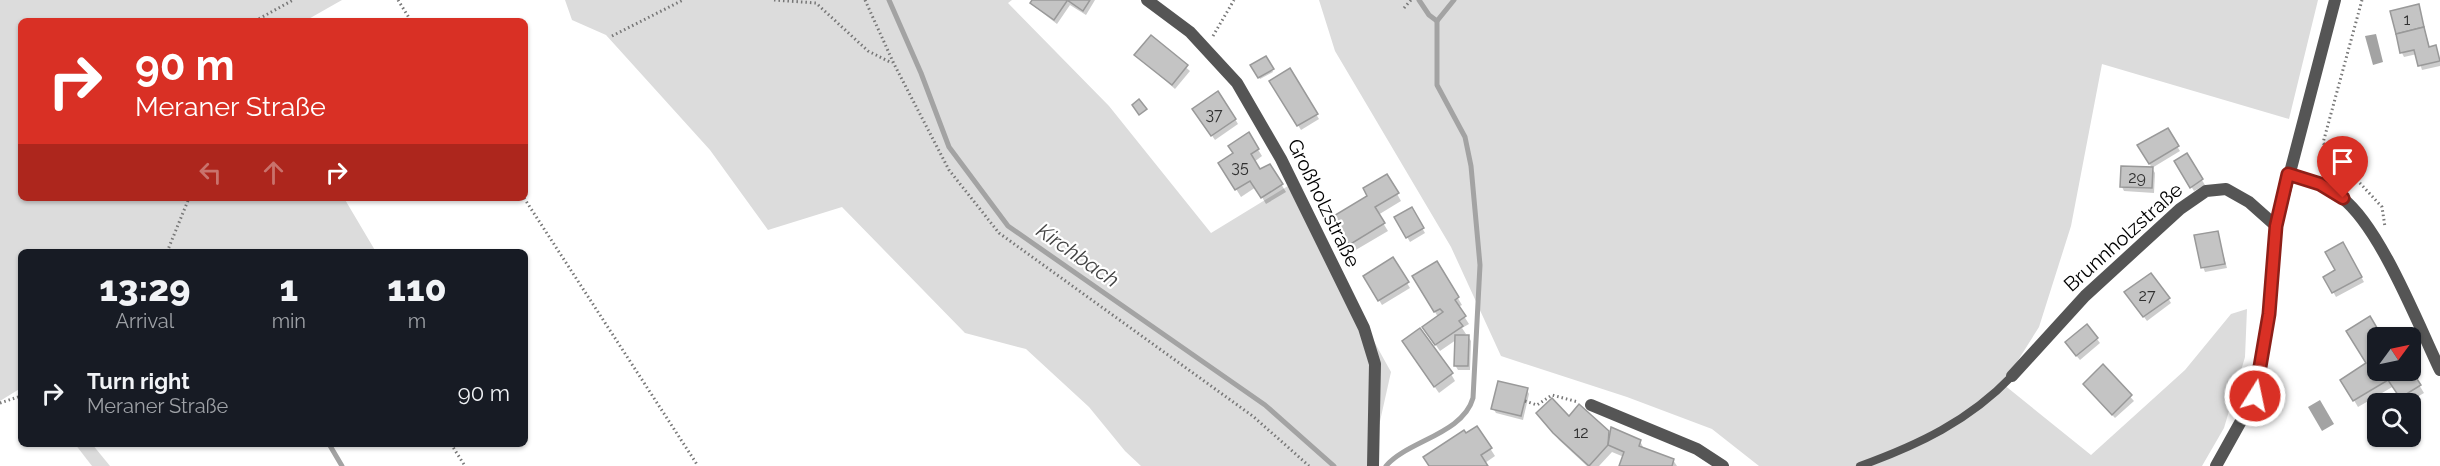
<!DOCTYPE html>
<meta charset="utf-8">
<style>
:root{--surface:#171b24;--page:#242831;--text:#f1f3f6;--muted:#9ea1a6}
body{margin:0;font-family:Raleway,sans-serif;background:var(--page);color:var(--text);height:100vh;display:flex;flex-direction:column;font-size:22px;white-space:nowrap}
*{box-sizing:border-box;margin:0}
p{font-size:20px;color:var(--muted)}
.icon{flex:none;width:33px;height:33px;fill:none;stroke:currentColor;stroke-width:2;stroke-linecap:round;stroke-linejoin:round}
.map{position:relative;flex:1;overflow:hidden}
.drawer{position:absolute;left:18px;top:249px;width:510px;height:198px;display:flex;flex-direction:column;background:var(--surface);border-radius:9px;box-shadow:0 2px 4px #0004}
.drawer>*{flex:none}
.guide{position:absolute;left:18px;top:18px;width:510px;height:183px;border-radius:9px;box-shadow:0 2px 4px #0004;background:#d93025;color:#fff;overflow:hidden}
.needle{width:39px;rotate:57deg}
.buttons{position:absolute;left:2367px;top:327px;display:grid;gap:12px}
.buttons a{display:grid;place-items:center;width:54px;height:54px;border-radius:9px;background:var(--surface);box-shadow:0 2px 4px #0004;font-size:30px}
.pin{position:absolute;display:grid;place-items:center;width:51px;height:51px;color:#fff;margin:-62px -26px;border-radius:50% 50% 50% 0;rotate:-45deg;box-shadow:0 0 6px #0007}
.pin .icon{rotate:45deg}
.me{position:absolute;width:66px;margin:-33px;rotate:10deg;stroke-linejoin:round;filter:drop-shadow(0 0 4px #0008)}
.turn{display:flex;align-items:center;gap:21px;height:126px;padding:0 18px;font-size:27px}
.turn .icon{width:78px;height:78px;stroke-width:2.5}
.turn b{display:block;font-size:42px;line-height:51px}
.lanes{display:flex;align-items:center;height:57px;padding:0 18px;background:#0003;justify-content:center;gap:30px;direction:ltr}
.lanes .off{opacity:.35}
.eta{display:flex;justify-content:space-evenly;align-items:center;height:102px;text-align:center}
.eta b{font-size:36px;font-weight:800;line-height:42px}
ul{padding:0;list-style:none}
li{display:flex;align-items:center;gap:18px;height:84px;padding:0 18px}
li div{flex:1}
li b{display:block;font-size:22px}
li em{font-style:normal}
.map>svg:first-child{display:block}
.green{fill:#dcdcdc}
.water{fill:#a3a3a3}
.shadow{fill:#0003}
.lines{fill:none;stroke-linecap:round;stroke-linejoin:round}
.stream{stroke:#a3a3a3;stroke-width:5}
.building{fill:#c4c4c4;stroke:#999;stroke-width:1.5}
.path{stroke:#777;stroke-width:3;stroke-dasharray:1.5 3;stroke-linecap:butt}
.lane{stroke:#555;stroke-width:8}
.street{stroke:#555;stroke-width:12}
.route-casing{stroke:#8d1f18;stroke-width:15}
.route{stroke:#d93025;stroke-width:10}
.labels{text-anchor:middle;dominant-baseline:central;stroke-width:4.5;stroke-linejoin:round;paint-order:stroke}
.number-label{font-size:16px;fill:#313131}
.street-label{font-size:20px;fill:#000;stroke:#fff}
.water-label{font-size:21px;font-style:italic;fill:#444;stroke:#fff}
</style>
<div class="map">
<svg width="2440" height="466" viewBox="0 0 2440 466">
<rect width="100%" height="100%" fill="#fff"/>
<g class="green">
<polygon points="0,0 342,0 305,21 21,21 21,198 344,198 376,252 21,252 21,388 0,401"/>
<polygon points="565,0 1012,0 1008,3 1109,106 1211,233 1288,186 1391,372 1370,466 1141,466 1125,451 1089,407 1026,349 965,333 842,207 768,230 710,150 606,35 572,20"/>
<polygon points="1319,0 2318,0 2289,119 2102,64 2071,226 2039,327 2003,384 2091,455 2185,370 2231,314 2247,309 2245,357 2224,428 2202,466 1759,466 1712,429 1627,397 1501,356 1451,247 1335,51"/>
<polygon points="75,444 92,444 110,466 92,466"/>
</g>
<g class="water">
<polygon points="2376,34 2383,62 2373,65 2365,36"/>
<polygon points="2320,400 2334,424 2322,431 2308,407"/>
</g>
<g class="shadow">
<polygon points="1034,0 1095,0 1086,15 1070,5 1057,24 1035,7 1032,3"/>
<polygon points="2418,6 2430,48 2435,47 2440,61 2440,66 2422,70 2417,54 2404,57 2402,53 2392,12"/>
<polygon points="1151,37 1190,71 1175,89 1136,55"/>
<polygon points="1266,58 1273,72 1260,79 1252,66"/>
<polygon points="1289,70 1319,119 1301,130 1271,81"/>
<polygon points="1197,114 1235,119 1238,124 1215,140"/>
<polygon points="2167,130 2180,151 2152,168 2139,146"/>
<polygon points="1249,135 1262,156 1254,162 1260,172 1270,166 1286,192 1266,204 1256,187 1241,197 1220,163 1235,154"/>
<polygon points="2186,155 2205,185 2194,191 2176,162"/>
<polygon points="2152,168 2155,173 2154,193 2124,191 2122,187"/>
<polygon points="1387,176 1401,201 1378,215 1388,231 1354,251 1334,217 1369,197"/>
<polygon points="1411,209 1425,233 1410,242 1396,218"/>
<polygon points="2217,232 2227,268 2205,272 2203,267"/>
<polygon points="2343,244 2364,282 2336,297 2325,277 2337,270"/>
<polygon points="1393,260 1410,288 1382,305 1365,277"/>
<polygon points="1437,263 1462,305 1458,307 1469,324 1462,328 1466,334 1462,336 1468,336 1471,341 1470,370 1458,370 1455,365 1456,340 1440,351 1428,334 1438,317 1414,277"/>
<polygon points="2129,297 2168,298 2171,303 2147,321"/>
<polygon points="2348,331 2378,338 2378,370 2410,370 2424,393 2405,404 2394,386 2358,407 2342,380 2368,364"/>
<polygon points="2097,339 2100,343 2080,360 2069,347"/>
<polygon points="1408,349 1451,374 1455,381 1439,393"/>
<polygon points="2103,367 2134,401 2115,418 2087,388"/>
<polygon points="1527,390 1529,394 1523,420 1496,413 1493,408"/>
<polygon points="1580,406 1610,434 1640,441 1644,449 1673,460 1677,466 1621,466 1624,457 1612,452 1599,466 1587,466 1559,440 1538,413 1568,418"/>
<polygon points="1477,428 1495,456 1485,463 1487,466 1430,466"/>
</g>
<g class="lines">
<g class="stream">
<polyline points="889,0 921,73 949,147 1008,226 1265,405 1334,466"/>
<polyline points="1419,0 1429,15 1437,21"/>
<polyline points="329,444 342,466"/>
<path d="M 1386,466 C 1407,441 1463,434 1473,398 L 1480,265 L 1471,166 L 1465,137 L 1437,85 L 1437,21 L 1454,0"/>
</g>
</g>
<g class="building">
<polygon points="1032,0 1067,0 1067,1 1054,20 1030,3"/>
<polygon points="1067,0 1090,0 1083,11"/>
<polygon points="2419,4 2424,27 2396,34 2390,11"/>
<polygon points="2424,27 2429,47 2436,45 2440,61 2418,66 2414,50 2400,53 2396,34"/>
<polygon points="1151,35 1188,65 1172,85 1134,55"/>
<polygon points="1266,56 1274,69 1258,78 1250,65"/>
<polygon points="1290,68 1318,114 1297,126 1269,81"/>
<polygon points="1218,91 1236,119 1211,136 1192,109"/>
<polygon points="1139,99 1147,109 1139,115 1132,105"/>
<polygon points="2168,128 2179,146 2149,164 2137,145"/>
<polygon points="1249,132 1259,149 1251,154 1260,169 1270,164 1283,184 1261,198 1250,181 1235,190 1218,163 1233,153 1228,146"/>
<polygon points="2187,153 2203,179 2190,188 2174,161"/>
<polygon points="2121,166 2153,167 2152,188 2120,187"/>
<polygon points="1387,174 1399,193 1375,207 1385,223 1349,245 1332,217 1367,196 1363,188"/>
<polygon points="1412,207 1424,228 1406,238 1394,217"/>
<polygon points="2218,231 2225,264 2201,268 2194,235"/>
<polygon points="2343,242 2362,277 2332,293 2323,277 2335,270 2325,252"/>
<polygon points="1393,257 1409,282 1378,301 1363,276"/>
<polygon points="1437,261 1459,297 1455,300 1466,316 1459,321 1463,326 1435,345 1422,327 1443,312 1440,309 1434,312 1412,276"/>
<polygon points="2151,273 2170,298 2143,317 2124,292"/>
<polygon points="2370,316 2383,338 2378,338 2378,370 2410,370 2410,368 2421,385 2400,398 2388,380 2353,401 2340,380 2366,363 2346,331"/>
<polygon points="2087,324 2098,338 2076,356 2065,342"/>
<polygon points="1420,328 1453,373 1434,387 1402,341"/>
<polygon points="1455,335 1469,335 1468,366 1454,366"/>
<polygon points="2103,364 2132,395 2112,415 2083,384"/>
<polygon points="1498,381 1528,388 1521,416 1491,409"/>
<polygon points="1552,398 1569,416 1579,404 1609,431 1608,445 1589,466 1553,433 1536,413"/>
<polygon points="1477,426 1492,448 1481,455 1488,466 1429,466 1423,457 1464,430 1466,433"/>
<polygon points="1611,427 1641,440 1639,446 1674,459 1672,466 1619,466 1624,452 1608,445"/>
</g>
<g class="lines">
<g class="path">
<polyline points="398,0 411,21"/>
<polyline points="774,0 816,3 868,51 892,63"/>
<polyline points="865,0 894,64 949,170 999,233 1254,417 1309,466"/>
<polyline points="2362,0 2323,143 2382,207 2385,227"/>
<polyline points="1404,8 1411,0"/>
<polyline points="255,21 293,0"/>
<polyline points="612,36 683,0"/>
<polyline points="1213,36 1234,0"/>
<polyline points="524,198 698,466"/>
<polyline points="167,252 189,198"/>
<polyline points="1525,401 1537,405 1552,395 1578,402"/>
<polyline points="0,403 21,396"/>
<polyline points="451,444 465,466"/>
</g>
<path class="lane" d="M 1860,466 C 1918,445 1969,421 2012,376"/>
<g class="street">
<polyline points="1147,0 1190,32 1237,83 1281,159 1364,328 1375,364 1373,466"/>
<path d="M 2287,174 C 2307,180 2326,185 2342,198 C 2380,227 2418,324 2440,370"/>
<polyline points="2012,376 2085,296 2180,209 2206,191 2226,189 2249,202 2276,226"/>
<polyline points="1591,405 1697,449 1723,466"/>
<polyline points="2216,466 2255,396 2269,314 2276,226 2335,0"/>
</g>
</g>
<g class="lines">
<g class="route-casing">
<polyline id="route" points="2255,396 2269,314 2276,226 2288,174 2320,184 2343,198"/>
</g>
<use href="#route" class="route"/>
</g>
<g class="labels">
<g class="number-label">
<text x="2407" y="19">1</text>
<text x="1214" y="114">37</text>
<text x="1240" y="167">35</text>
<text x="2137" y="177">29</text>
<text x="2147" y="295">27</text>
<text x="1581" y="432">12</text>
</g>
<g class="street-label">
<text transform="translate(1324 203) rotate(64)">Großholzstraße</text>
<text transform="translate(2123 237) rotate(-42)">Brunnholzstraße</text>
</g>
<g class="water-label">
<text transform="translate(1078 255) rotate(35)">Kirchbach</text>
</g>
</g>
</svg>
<div class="buttons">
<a><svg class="needle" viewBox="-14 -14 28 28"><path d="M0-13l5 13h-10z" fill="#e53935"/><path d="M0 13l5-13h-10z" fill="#9ea1a6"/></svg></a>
<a><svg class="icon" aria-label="search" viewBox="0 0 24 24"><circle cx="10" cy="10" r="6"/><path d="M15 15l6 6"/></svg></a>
</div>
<div class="pin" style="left:2343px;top:198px;background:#d93025"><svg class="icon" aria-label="arrive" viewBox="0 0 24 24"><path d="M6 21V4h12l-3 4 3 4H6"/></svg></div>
<svg class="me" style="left:2255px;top:396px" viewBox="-20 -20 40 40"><circle r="17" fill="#d93025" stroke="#fff" stroke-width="3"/><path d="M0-11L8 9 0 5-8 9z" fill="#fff"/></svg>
<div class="guide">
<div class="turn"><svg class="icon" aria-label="right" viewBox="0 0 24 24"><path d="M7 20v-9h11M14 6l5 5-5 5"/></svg><div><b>90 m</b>Meraner Straße</div></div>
<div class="lanes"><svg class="icon off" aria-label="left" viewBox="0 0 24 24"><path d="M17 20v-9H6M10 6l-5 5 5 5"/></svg><svg class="icon off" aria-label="ahead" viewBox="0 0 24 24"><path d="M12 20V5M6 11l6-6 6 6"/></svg><svg class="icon" aria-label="right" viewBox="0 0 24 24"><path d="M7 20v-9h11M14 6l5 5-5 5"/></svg></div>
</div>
<section class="drawer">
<div class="eta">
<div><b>13:29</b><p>Arrival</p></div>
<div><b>1</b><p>min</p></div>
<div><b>110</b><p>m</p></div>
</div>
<ul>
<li><svg class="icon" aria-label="right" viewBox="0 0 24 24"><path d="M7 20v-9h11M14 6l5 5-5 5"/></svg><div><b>Turn right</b><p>Meraner Straße</p></div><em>90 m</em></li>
</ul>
</section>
</div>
